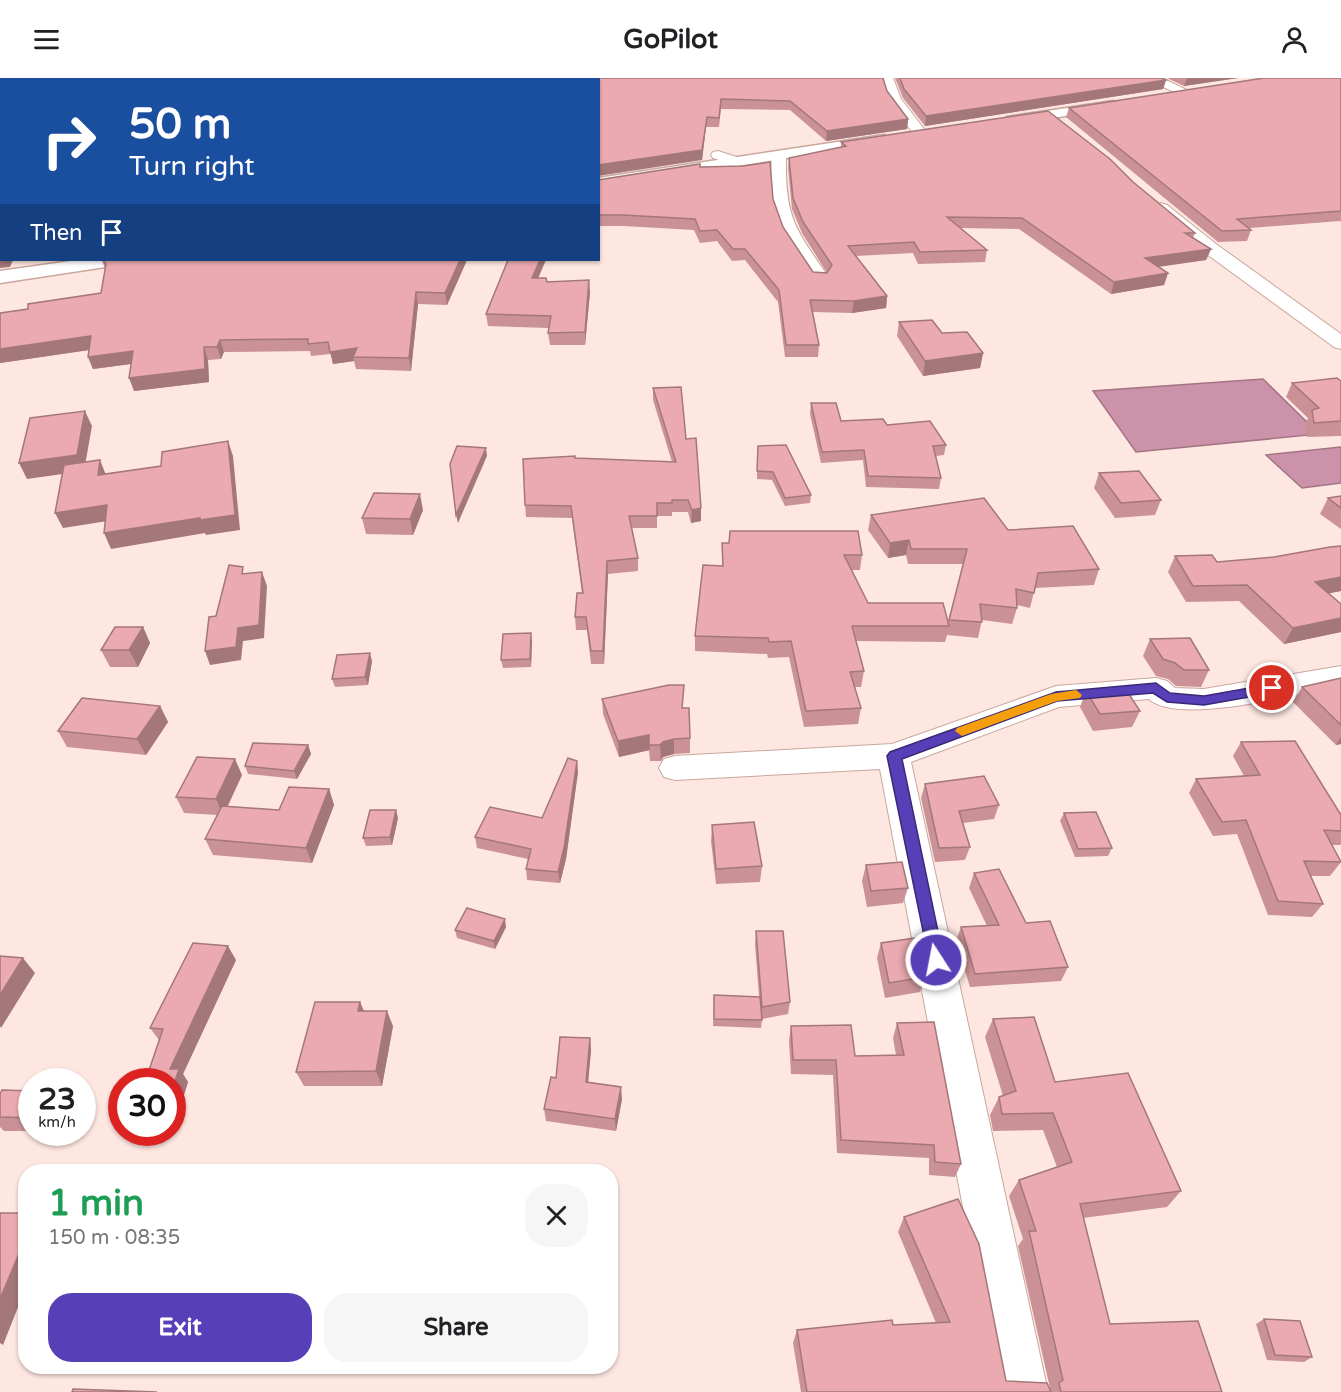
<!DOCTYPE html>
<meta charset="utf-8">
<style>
:root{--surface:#fff;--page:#f6f6f6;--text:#202124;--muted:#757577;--accent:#573fb7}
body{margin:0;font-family:"Varela Round",sans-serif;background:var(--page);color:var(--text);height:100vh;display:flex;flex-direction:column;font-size:22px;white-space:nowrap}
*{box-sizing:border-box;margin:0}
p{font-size:20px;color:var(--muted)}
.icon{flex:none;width:33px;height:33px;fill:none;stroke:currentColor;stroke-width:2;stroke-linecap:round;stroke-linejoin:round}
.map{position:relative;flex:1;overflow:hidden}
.drawer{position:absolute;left:18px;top:1086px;width:600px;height:210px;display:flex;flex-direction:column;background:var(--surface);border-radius:24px;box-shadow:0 2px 4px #0004}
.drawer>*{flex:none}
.guide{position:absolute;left:0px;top:0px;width:600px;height:183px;box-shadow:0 2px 4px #0004;background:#1a4fa0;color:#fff;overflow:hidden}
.speed{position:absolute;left:18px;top:990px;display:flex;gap:12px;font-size:30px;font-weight:700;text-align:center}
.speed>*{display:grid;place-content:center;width:78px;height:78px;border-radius:50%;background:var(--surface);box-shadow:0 2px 4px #0004;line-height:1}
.speed small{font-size:15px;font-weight:400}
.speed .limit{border:9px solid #d22;background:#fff;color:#111}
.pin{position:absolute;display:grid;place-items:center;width:51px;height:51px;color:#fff;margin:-26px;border:3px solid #fff;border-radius:50%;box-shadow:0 2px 6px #0007}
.me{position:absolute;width:66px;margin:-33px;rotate:349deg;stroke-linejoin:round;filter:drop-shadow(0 0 4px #0008)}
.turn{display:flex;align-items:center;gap:21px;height:126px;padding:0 30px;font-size:27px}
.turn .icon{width:78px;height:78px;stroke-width:2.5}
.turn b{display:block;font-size:42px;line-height:51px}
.then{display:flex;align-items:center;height:57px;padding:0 30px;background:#0003;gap:12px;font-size:22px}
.round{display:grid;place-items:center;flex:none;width:63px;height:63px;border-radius:24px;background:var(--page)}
.summary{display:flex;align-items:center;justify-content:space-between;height:102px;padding:0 30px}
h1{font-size:36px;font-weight:800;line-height:45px;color:#1e9e55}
.cta{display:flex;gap:12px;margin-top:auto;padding:12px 30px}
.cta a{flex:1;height:69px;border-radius:24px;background:var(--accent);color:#fff;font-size:24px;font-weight:800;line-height:69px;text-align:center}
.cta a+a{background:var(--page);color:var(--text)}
header{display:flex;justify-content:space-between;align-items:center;height:78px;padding:0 30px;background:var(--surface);font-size:27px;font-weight:800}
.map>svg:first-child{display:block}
.water{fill:#cc92aa;stroke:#a27584;stroke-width:1.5}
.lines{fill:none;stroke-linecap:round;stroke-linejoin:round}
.minor-casing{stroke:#caa79d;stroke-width:2}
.primary-casing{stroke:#caa79d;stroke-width:3}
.minor{fill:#fff;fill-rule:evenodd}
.primary{fill:#fff;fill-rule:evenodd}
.wall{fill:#ca9296}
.shaded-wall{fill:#a4777a}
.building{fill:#ebaaaf;stroke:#a4777a;stroke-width:1.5}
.route{fill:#573fb7;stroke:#392977;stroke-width:1.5}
.slow{fill:#f59e0b}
</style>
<header><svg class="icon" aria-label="menu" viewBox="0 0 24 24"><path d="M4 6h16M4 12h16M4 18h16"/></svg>GoPilot<svg class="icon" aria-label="person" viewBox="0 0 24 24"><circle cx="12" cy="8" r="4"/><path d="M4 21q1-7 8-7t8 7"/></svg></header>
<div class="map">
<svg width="1341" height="1314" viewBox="0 0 1341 1314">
<rect width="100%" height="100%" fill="#fee7e1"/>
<g class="water">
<polygon points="1263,301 1319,356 1136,374 1093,313"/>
<polygon points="1341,369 1341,405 1302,410 1266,377"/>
</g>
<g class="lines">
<g class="minor-casing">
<g id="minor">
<polygon points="881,0 893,0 901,21 928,56 926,59 916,59 888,22"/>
<polygon points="1145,0 1162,0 1193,15 1192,18 1182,18"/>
<polygon points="0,1 3,2 2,9 0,9"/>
<polygon points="718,73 743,81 745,84 738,88 713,80 711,77 713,74"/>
<path d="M 779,74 L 786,78 C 785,141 795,150 829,200 L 826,204 L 814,204 C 779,156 768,138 772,78 Z"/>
<polygon points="1161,125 1167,127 1216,166 1341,256 1341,271 1334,269 1204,174 1155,133 1153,130"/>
<path d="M 1341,588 L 1341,608 C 1301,615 1178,648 1149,621 L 1059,629 L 911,684 L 1048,1314 L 998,1314 L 880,691 L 675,702 L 664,699 L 659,690 L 664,681 L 675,678 L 892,666 L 1056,608 L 1156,600 L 1167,603 L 1175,610 L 1204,611 Z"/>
</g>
</g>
<g class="primary-casing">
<g id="primary">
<polygon points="1113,23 1120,27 1118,30 1007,47 1000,43 1007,39"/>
<polygon points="884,57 891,61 889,64 598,110 598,100"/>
<polygon points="78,182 121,182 119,186 112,188 0,205 0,193"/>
</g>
</g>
<use href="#minor" class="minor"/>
<use href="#primary" class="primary"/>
</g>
<g class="wall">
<polygon points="895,0 1161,0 1166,2 1163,11 925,48 903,20"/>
<polygon points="1167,0 1238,0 1184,8"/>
<polygon points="1341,0 1341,144 1340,143 1250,150 1251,152 1247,163 1218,164 1066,39 1069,30"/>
<polygon points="598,2 887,13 908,41 907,51 826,63 790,32 721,31 719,49 706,49 702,82"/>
<polygon points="841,64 1133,104 1195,155 1193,160 1211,171 1206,182 1159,189 1168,195 1164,207 1111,216 1019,151 961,150 987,172 985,184 918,186 913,175 856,178 887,218 886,230 852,235 813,234 819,267 818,279 785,279 778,224 745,182 732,183 717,163 700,165 694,152 623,148 598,148 598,102 700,89 773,121 783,149 813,194 827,195 802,155 792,131 788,90 789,80 841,69"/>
<polygon points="102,182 467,182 447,227 418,226 411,293 356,291 354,283 333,286 331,276 311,278 310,273 224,274 221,281 208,282 209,304 134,313 131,286 93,291 88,279 89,272 0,285 28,231 101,215 105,191"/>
<polygon points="538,200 547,204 590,214 585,267 550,267 548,255 549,250 488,248 486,236"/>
<polygon points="899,244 942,255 983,275 980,290 923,298 897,258"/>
<polygon points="1341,303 1341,358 1307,359 1305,346 1308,340 1286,319 1292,305"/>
<polygon points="653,310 686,361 701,443 691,445 688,434 672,434 672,438 657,438 657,450 632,450 638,480 638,493 608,496 604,586 591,586 587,552 576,552 575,539 582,515 572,440 526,439 525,427 575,380 672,384 653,322"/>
<polygon points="811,325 841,343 887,347 946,367 944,377 936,378 941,400 939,411 866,409 863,382 821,385 810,336"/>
<polygon points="757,376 811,417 810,425 785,428 772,402 757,401"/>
<polygon points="1099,395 1161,422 1155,437 1115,440 1094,410"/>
<polygon points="1341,418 1341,451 1320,436 1328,420"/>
<polygon points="423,432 413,457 366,456 362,440"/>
<polygon points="871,437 1008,452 1099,491 1094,507 1035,510 1030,530 1017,527 1017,530 1012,546 982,542 978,560 947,557 945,564 856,563 864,593 861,609 855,609 861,630 858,646 804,649 789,579 768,580 767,576 695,573 695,558 722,488 722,465 862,477 860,492 852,492 868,525 948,544 963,486 908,486 906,477 888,480 868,452"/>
<polygon points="1341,468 1341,513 1328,515 1341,526 1341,554 1284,566 1239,523 1186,524 1168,494 1175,478 1217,484 1274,479"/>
<polygon points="143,549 150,565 138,589 110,589 101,572"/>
<polygon points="1150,561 1209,592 1201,609 1176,608 1168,601 1156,598 1143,578"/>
<polygon points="532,563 531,589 503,590 501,582"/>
<polygon points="372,583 368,607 335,609 332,601"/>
<polygon points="1341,600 1341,666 1336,667 1293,624 1302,609"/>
<polygon points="1086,613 1140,633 1132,649 1093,653 1080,629"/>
<polygon points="602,621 683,630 690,660 690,675 674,676 663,679 661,683 650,683 649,672 619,679 603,636"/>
<polygon points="160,628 168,644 146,677 67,669 58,653"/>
<polygon points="1241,664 1341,737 1341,766 1340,767 1332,767 1341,784 1330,798 1311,798 1323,826 1312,839 1268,837 1237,756 1213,758 1189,715 1196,701 1244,698 1233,678"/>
<polygon points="308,667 311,676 297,701 248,696 245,688"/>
<polygon points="577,683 578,694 566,781 560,805 527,802 526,791 528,781 477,770 475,759 542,740"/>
<polygon points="242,697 228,728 279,732 329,711 334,727 312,785 213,777 205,761 217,737 184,735 176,719"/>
<polygon points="925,706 999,727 994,741 963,745 970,769 965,782 935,784 921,720"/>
<polygon points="1064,735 1112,770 1108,778 1075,779 1060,743"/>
<polygon points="398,740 392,767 366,768 363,760"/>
<polygon points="712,747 762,788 760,804 716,806 711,763"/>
<polygon points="866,787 908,810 903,825 867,829 862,803"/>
<polygon points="974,795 1026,845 1068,889 1061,903 970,909 956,863 961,849 987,848 969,810"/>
<polygon points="506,849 495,871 457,860 455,852"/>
<polygon points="756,853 790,924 788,936 762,941 761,950 713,948 714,917 759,919 755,866"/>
<polygon points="881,865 925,899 920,914 885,920 877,880"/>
<polygon points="236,882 183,996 188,1004 177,1039 172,1039 172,1004 159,962 150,950"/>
<polygon points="360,924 364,933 393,948 382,1008 304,1008 296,994"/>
<polygon points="993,941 1055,1004 1181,1113 1167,1129 1083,1140 1110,1246 1222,1314 801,1314 793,1265 797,1252 936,1245 898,1154 904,1139 1006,1303 1050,1310 1018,1168 1023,1161 1009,1118 1019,1102 1057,1089 1043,1052 993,1053 990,1037 999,1019 1003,1018 985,959"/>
<polygon points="897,945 961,1086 955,1099 929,1097 929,1080 837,1075 833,997 791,996 789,963 791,948 855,978 896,977 893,960"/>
<polygon points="590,960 591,972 588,1005 622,1021 616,1053 546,1043 544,1031 556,1000"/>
<polygon points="32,1013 32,1053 4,1053 0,1049 0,1016"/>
<polygon points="1264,1241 1312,1279 1304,1284 1267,1282 1256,1246"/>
</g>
<g class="shaded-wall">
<polygon points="130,0 144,0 142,2 129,2"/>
<polygon points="1187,0 1238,0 1184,8"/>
<polygon points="1166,2 1163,11 925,48 926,38"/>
<polygon points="707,39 706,49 702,82 598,98 598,87"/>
<polygon points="908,41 907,51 826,63 827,53"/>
<polygon points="1211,171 1206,182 1141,191 1145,180"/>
<polygon points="0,178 2,178 2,182 13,182 10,189 0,190"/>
<polygon points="460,182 467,182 447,227 445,215"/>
<polygon points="540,182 546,182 533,212 532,200"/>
<polygon points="1168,195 1164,207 1111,216 1114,204"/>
<polygon points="589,202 590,214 585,267 585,254"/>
<polygon points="416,214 418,226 411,293 409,280"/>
<polygon points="887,218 886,230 852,235 854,223"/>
<polygon points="91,258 96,271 0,285 0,271"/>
<polygon points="220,262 224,274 221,281 217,269"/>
<polygon points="204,269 208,282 209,304 134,313 129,300"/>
<polygon points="357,270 353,279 354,283 333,286 330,274"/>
<polygon points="133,273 138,285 93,291 88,279"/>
<polygon points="983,275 980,290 923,298 925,283"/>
<polygon points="85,333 92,348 84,393 27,401 19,385"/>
<polygon points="228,363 233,378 240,452 206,457 205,455 111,471 104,455"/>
<polygon points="486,370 487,378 458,445 456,437"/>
<polygon points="100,382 106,397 98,397"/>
<polygon points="420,416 423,432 413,457 410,441"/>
<polygon points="107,427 114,442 63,450 55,435"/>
<polygon points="701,430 701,443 691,445 692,432"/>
<polygon points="909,462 906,477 888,480 890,465"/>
<polygon points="607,483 608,496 604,586 603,573"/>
<polygon points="262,494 267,508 264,560 243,563 241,582 210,587 205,573 238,550"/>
<polygon points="1341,499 1341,513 1306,520 1315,504"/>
<polygon points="1341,540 1341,554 1284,566 1293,550"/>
<polygon points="143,549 150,565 138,589 129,572"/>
<polygon points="531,555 532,563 531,589 530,581"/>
<polygon points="370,575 372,583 368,607 365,599"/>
<polygon points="160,628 168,644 146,677 137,661"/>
<polygon points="649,657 650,672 619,679 618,663"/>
<polygon points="1341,659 1341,666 1336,667"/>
<polygon points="674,661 674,676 663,679 661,683 660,667 663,664"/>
<polygon points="308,667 311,676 297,701 294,693"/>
<polygon points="235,681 242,697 223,737 216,721"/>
<polygon points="577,683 578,694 566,781 560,805 558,794"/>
<polygon points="329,711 334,727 312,785 306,770"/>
<polygon points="396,732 398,740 392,767 390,759"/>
<polygon points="505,841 506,849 495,871 494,863"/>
<polygon points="228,868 236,882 183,996 188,1004 177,1039 172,1033 172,1012 170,991"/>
<polygon points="23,880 35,895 1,950 0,948 0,917"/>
<polygon points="360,924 366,939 358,933"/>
<polygon points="387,933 393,948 382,1008 376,993"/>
<polygon points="590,960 591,972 587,1016 586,1004"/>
<polygon points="621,1009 622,1021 616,1053 615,1041"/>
<polygon points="26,1159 26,1209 3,1267 0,1265 0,1221"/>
</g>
<g class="building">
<polygon points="50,0 130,0 129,2 48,2"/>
<polygon points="241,0 883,0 887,13 908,41 827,53 790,23 721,21 719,40 707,39 702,72 598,87 598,2 241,2"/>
<polygon points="900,0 1161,0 1166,2 926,38 904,11"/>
<polygon points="1264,0 1341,0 1341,133 1237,141 1251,152 1222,153 1069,30"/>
<rect x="0" y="24" width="2" height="154"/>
<polygon points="1048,33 1110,81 1133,104 1195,155 1185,155 1211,171 1145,180 1168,195 1114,204 1022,140 947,139 987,172 920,174 914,164 848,168 887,218 854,223 810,222 819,267 786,267 779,212 745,171 733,171 717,152 700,153 695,141 623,137 598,137 598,102 700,86 700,89 743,88 770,84 773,121 783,149 813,194 827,195 832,187 803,144 793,120 789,80 846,68 841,64"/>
<polygon points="103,182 460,182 445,215 416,214 409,280 353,279 357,270 330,274 328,264 308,266 308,261 220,262 217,269 204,269 205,291 129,300 133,273 88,279 91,258 0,271 0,235 28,231 28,226 101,215 106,186"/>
<polygon points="508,182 540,182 532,200 546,200 547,204 589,202 585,254 548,255 551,238 486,236"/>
<polygon points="932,242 942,255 967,254 983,275 925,283 899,244"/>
<polygon points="1337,300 1341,303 1341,343 1314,345 1312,332 1319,330 1292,305"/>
<polygon points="681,309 686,361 696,360 701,430 692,432 688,422 672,422 672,425 657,425 657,438 629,438 638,480 607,483 603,573 591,573 586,539 575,539 577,515 583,515 571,428 525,427 523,381 575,378 575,380 676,384 653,310"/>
<polygon points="811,325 836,325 841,343 883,341 887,347 930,343 946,367 933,368 941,400 868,398 864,372 822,374"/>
<polygon points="85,333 77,377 19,385 30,340"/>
<polygon points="228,363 235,437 200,442 200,440 104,455 107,427 55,435 64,387 100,382 98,397 161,388 162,374"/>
<polygon points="786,367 811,417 785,420 773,394 757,393 758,368"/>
<polygon points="457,368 486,370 456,437 450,386"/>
<polygon points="1139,393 1161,422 1121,425 1099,395"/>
<polygon points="374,415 420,416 410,441 362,440"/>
<polygon points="1341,418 1341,430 1328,420"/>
<polygon points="984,420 1008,452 1073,448 1099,491 1038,495 1034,515 1016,511 1017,530 980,526 982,544 949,542 967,471 911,471 909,462 890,465 871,437"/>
<polygon points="730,453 858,453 862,477 844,477 868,525 943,525 949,548 852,548 864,593 850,594 861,630 806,633 791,563 769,564 768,560 695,558 703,487 723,488 722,465 729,465"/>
<polygon points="1341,468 1341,499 1315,504 1341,526 1341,540 1293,550 1247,507 1193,508 1175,478 1212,477 1217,484 1274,479 1330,469"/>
<polygon points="229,487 243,489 242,496 262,494 259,547 238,550 236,569 205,573 209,539 216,538"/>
<polygon points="115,549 143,549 129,572 101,572"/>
<polygon points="531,555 530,581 501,582 503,556"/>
<polygon points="1190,560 1209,592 1184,592 1175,585 1163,581 1150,561"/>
<polygon points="370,575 365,599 332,601 337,577"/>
<polygon points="1341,600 1341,647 1302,609"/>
<polygon points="669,607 684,607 682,630 689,630 690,660 674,661 663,664 660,667 649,667 649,657 618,663 602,621"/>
<polygon points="1125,610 1140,633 1100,636 1086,613"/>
<polygon points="82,620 160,628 137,661 58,653"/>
<polygon points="1295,663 1341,737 1341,753 1324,752 1341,784 1304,783 1323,826 1278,823 1246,742 1222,744 1196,701 1260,697 1241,664"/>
<polygon points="253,665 308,667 294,693 245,688"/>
<polygon points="197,679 235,681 216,721 176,719"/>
<polygon points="568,680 577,683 564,770 558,794 526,791 531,771 475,759 490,729 542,740"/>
<polygon points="984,698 999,727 959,733 970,769 939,770 925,706"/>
<polygon points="289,709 329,711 306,770 205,761 222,728 279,732"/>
<polygon points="370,732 396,732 390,759 363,760"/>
<polygon points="1096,734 1112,770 1078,771 1064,735"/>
<polygon points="754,744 762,788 716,791 712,747"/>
<polygon points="902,784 908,810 871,813 866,787"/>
<polygon points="999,791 1026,845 1050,843 1068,889 975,896 961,849 999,847 974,795"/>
<polygon points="467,830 505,841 494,863 455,852"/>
<polygon points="756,853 783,853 790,924 762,929"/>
<polygon points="915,860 925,899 889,905 881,865"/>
<polygon points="193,865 228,868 170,991 179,991 172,1012 172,1004 145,1004 163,951 150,950"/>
<polygon points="0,878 23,880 0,917"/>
<polygon points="714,917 760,919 762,942 714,941"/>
<polygon points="315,924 360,924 358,933 387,933 376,993 296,994"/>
<polygon points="1034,939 1055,1004 1128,995 1181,1113 1080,1126 1110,1246 1198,1243 1222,1314 1061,1314 1059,1305 1063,1302 1029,1153 1036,1153 1019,1102 1072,1084 1053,1035 1002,1036 999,1019 1016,1013 993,941"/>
<polygon points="934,944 961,1086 935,1084 934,1067 841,1062 836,982 793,982 791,948 851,947 855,978 904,977 897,945"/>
<polygon points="560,959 590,960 586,1004 621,1009 615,1041 544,1031 551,999 556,1000"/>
<polygon points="2,1012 32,1013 32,1040 0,1039 0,1016"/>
<polygon points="489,1088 542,1088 542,1094 488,1094"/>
<polygon points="958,1121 979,1166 1006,1303 1047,1305 1051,1314 807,1314 797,1252 892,1242 893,1247 950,1244 904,1139"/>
<polygon points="0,1135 26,1135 26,1159 0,1221"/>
<polygon points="1264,1241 1300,1243 1312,1279 1275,1277"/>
<polygon points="73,1311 157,1314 72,1314"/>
</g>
<polygon class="route" points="1156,605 1170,615 1204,618 1272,606 1278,610 1272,615 1204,627 1167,624 1153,615 1057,623 902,681 944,882 941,887 936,889 930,887 887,678 890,674 1056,614"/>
<polygon class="slow" points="1076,612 1082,617 1080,620 1057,623 962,658 955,653 957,650 1051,616"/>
</svg>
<div class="speed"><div>23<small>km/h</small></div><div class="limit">30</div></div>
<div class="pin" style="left:1272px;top:610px;background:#d93025"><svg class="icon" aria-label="arrive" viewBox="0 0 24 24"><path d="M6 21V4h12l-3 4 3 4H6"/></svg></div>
<svg class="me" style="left:936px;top:882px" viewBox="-20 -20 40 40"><circle r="17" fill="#573fb7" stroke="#fff" stroke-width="3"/><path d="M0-11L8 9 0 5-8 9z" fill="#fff"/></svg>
<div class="guide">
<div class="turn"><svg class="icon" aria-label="right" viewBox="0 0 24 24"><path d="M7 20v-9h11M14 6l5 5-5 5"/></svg><div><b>50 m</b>Turn right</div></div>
<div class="then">Then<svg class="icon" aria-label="arrive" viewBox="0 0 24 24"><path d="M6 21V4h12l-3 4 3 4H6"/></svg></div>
</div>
<section class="drawer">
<div class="summary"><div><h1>1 min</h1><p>150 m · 08:35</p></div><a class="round"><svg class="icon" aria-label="close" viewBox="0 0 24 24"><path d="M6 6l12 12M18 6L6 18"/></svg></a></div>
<div class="cta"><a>Exit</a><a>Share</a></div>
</section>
</div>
